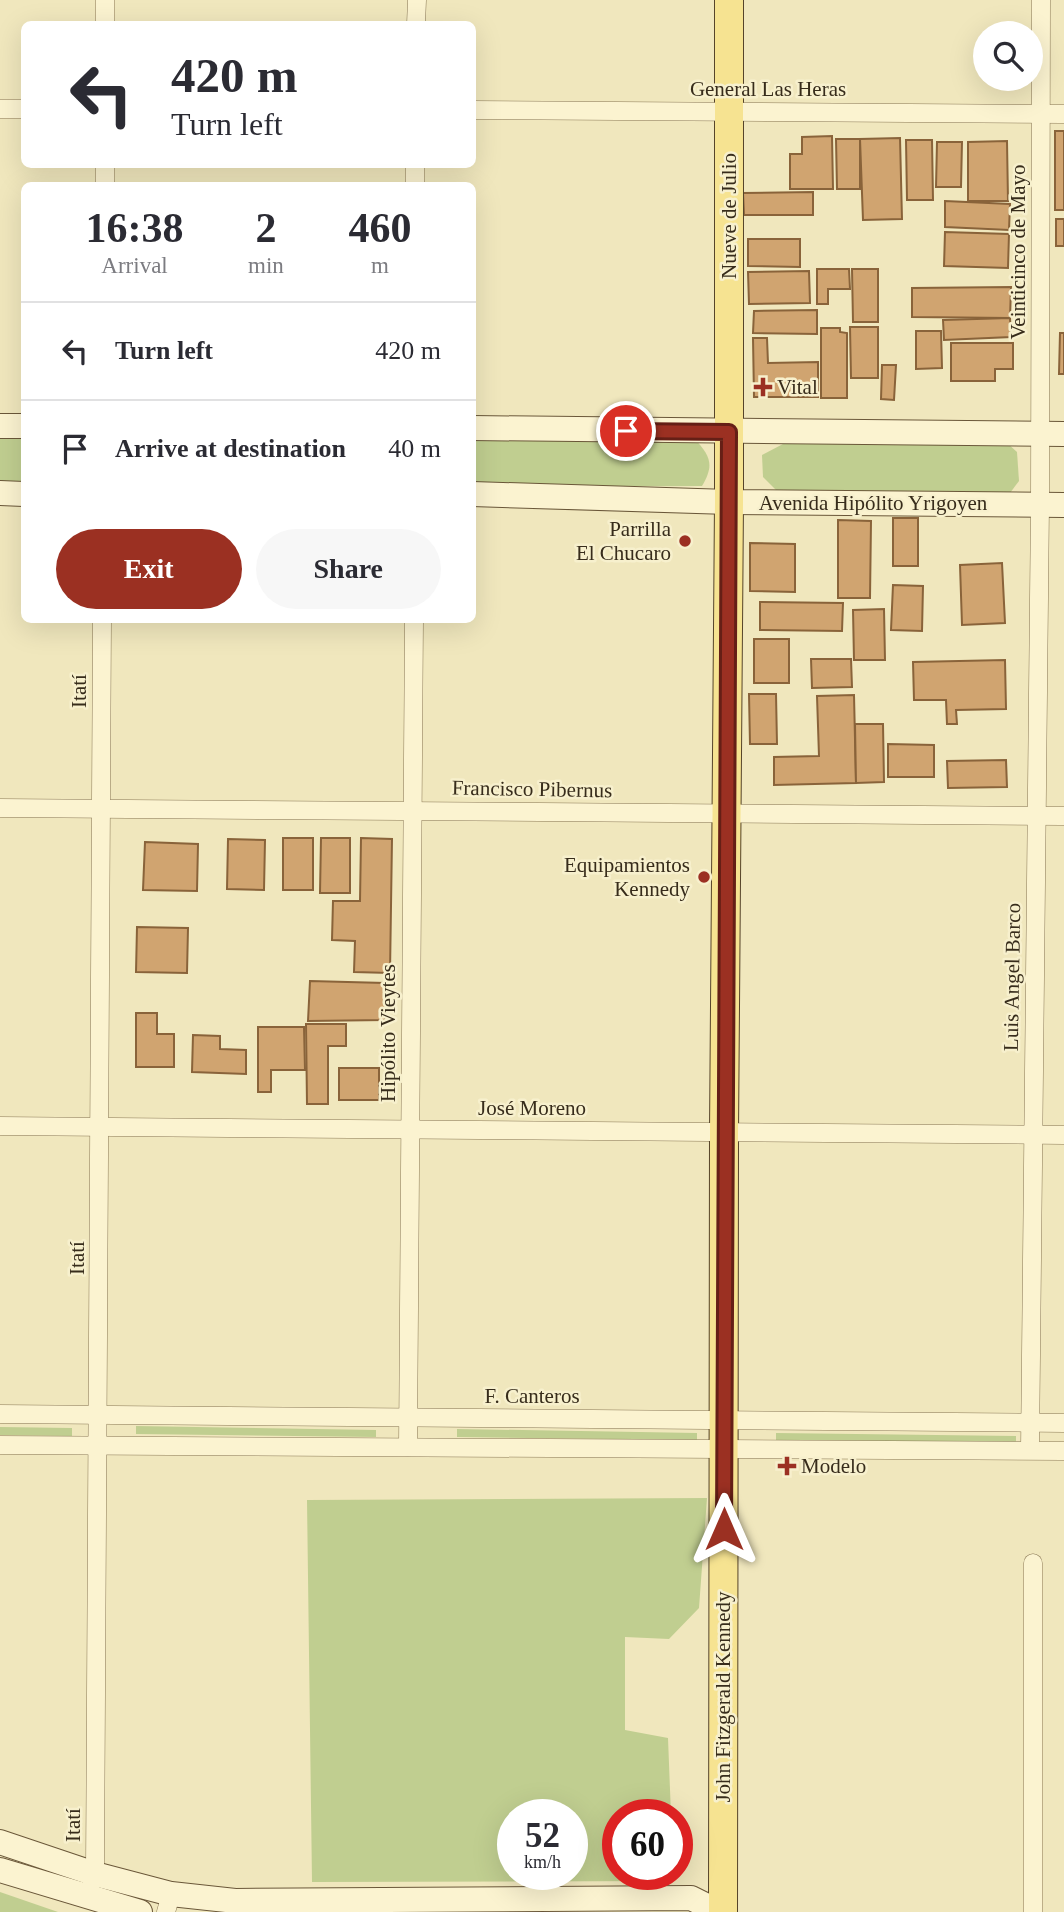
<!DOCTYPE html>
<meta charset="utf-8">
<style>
:root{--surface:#fff;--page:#f7f7f7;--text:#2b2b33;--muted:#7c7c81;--line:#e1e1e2;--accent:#9b3022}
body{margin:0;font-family:Georgia,serif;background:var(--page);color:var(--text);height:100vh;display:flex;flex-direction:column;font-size:26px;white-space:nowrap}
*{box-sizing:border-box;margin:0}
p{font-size:23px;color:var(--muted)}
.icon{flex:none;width:38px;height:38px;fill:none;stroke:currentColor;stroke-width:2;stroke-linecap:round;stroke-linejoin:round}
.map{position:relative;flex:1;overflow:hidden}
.side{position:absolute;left:21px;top:182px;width:455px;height:441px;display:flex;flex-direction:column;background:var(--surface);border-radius:10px;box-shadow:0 7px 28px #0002}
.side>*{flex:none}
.guide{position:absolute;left:21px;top:21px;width:455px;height:147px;border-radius:10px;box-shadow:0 7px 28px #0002;background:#fff;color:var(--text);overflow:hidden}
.controls{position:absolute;left:973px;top:21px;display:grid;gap:14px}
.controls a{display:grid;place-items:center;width:70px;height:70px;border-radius:50%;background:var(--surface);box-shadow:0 7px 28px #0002;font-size:35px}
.speed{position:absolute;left:497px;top:1799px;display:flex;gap:14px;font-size:35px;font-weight:700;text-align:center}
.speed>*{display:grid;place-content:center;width:91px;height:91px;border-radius:50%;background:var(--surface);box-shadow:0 7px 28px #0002;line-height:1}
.speed small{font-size:18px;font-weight:400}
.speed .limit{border:10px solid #d22;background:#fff;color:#111}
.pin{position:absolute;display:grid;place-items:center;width:60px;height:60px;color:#fff;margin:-30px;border:4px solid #fff;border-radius:50%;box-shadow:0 2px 7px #0007}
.me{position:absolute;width:77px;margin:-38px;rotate:0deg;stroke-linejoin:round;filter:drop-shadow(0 0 5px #0008)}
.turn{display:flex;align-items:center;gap:24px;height:147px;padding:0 35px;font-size:32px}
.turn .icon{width:91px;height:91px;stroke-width:2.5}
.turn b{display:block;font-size:49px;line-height:60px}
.eta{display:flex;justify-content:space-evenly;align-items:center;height:119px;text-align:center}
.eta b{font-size:42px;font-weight:700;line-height:49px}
.action{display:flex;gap:14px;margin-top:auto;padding:14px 35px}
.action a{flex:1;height:80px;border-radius:42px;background:var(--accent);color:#fff;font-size:28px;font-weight:700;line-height:80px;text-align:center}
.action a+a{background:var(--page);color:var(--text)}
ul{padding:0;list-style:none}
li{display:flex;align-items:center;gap:21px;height:98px;padding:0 35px;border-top:2px solid var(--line)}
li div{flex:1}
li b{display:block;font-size:26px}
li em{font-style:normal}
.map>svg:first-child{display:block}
.green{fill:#c0ce90;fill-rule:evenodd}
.building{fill:#d0a470;stroke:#89633a;stroke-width:2}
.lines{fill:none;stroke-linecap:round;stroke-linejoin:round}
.minor-casing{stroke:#897755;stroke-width:19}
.secondary-casing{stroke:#6a5739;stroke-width:26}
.primary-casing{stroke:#56442a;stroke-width:30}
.minor{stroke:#fbf3d0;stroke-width:18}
.secondary{stroke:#fbf3d0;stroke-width:24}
.primary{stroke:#f6e391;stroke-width:28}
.route-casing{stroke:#651f16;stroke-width:18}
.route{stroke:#9b3022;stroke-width:12}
.poi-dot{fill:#9b3022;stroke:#f7f0cd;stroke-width:2.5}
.labels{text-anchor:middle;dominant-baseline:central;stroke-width:5;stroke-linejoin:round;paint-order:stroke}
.street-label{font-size:21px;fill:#372c1b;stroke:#f7f0cd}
.poi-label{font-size:21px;fill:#372c1b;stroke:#f7f0cd;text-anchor:start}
</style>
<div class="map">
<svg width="1064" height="1912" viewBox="0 0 1064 1912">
<rect width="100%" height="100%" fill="#f0e7bd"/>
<g class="green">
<rect x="0" y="435" width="24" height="50"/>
<path d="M 472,438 L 694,438 C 710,456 715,464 702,486 L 473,487 Z"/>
<polygon points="1007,443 1017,452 1019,481 1010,493 776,490 763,477 762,455 783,444"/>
<polygon points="136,1426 376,1430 376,1437 136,1434"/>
<polygon points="0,1427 72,1428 72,1436 0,1435"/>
<polygon points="457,1429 697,1433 697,1440 457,1437"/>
<polygon points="776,1433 1016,1436 1016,1444 776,1440"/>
<path d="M 707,1498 L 699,1608 L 669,1639 L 625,1637 L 625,1730 L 668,1738 L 671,1815 L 618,1815 L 618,1874 L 673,1874 L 673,1881 L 312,1882 L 307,1500 ZM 513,1815 L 572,1815 L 572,1874 L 513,1874 Z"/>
<polygon points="0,1892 58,1912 0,1912"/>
</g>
<g class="building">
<rect x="1055" y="131" width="9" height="79"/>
<polygon points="832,136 833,189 790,189 790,154 802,154 802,137"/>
<polygon points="900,138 902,219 863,220 860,139"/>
<polygon points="836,139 860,139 860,189 837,189"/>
<polygon points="906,140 932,140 933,200 907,200"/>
<polygon points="1007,141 1008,201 968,201 968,142"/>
<polygon points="937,142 962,142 961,187 936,187"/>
<polygon points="813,192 813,215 744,215 743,193"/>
<polygon points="945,201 1010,204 1009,230 945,227"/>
<rect x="1056" y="219" width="8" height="27"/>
<polygon points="945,232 1009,234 1008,268 944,266"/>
<polygon points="748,239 800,239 800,267 748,266"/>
<polygon points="817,269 849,269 850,289 828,289 828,304 817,304"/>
<polygon points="852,269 878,269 878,322 853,322"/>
<polygon points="809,271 810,303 749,304 748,272"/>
<polygon points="1011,287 1010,318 912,317 912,288"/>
<polygon points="817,310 817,334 753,333 754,311"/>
<polygon points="1010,318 1011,337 944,340 943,320"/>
<polygon points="850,327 878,327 878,378 851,378"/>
<polygon points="821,328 840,328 840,332 847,333 847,398 821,398"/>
<polygon points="916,331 941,331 942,368 916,369"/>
<polygon points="1060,333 1064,333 1064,374 1059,374"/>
<polygon points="753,338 767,338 768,363 818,362 818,397 754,397"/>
<polygon points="951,343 1013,343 1013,369 995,369 995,381 951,381"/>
<polygon points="882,365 896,365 894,400 881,399"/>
<rect x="893" y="518" width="25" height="48"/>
<polygon points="838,520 871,521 870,598 838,598"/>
<polygon points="750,543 795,544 795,592 750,591"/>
<polygon points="1002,563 1005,623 962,625 960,565"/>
<polygon points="893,585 923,586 922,631 891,630"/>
<polygon points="760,602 843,603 842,631 760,630"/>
<polygon points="884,609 885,660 854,660 853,610"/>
<rect x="754" y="639" width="35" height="44"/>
<polygon points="811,659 851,659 852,687 812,688"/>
<polygon points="1005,660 1006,709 956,710 957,724 947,724 946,700 914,700 913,662"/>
<polygon points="749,694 776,694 777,744 750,744"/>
<polygon points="854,695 856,783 774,785 774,757 819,756 817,696"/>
<polygon points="855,724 883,724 884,782 856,783"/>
<polygon points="888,744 934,745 934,777 888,777"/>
<polygon points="1006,760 1007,787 948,788 947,761"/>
<rect x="283" y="838" width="30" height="52"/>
<polygon points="321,838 350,838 350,893 320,893"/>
<polygon points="361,838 392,839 390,973 354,972 355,941 332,940 333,901 360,901"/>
<polygon points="228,839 265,840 264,890 227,889"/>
<polygon points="145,842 198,844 197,891 143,890"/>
<polygon points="137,927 188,928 187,973 136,972"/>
<polygon points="310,981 385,983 385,1020 308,1021"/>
<polygon points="136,1013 157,1013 157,1034 174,1034 174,1067 136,1067"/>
<polygon points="306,1024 346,1024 346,1046 328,1046 328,1104 307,1104"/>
<polygon points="258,1027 304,1027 305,1070 271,1070 271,1092 258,1092"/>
<polygon points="193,1035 220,1036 220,1049 246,1050 246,1074 192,1072"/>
<rect x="339" y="1068" width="40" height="32"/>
</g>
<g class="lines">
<g class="minor-casing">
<g id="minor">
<polyline points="105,24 105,0"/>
<polyline points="416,24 417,0"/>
<polyline points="0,109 24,109"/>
<polyline points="472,110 1064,114"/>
<polyline points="415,164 415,186"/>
<polyline points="105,186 105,164"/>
<polyline points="0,808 1064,816"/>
<polyline points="0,1126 1064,1135"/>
<polyline points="0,1414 1064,1423"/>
<polyline points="0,1445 1064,1451"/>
<polyline points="408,1447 414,620"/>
<polyline points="1030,1450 1040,504 1041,0"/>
<polyline points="1033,1563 1033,1912"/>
<polyline points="92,1882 95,1874 102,620"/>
<polyline points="166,1912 171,1894"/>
</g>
</g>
<g class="secondary-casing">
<g id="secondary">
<polyline points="0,426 24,426"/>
<polyline points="472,428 1064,434"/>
<polyline points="0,493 24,494"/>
<polyline points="472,494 729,502 1064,505"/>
<polyline points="0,1842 95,1874 171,1894 235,1901 691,1898 719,1912"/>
<polyline points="0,1870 140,1912"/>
</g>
</g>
<g class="primary-casing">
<polyline id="primary" points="723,1912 724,1132 729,502 729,0"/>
</g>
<use href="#minor" class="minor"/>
<use href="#secondary" class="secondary"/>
<use href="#primary" class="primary"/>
</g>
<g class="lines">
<g class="route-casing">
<polyline id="route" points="626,431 729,432 724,1529"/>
</g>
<use href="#route" class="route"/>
</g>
<g class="poi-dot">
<path d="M759.5 376.5h7v7h7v7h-7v7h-7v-7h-7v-7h7z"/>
<circle cx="685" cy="541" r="7"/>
<circle cx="704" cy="877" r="7"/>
<path d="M783.5 1455.5h7v7h7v7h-7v7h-7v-7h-7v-7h7z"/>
</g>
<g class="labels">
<g class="street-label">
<text x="768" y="89">General Las Heras</text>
<text transform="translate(729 216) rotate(-90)">Nueve de Julio</text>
<text transform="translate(1018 252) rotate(-90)">Veinticinco de Mayo</text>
<text x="873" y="503">Avenida Hipólito Yrigoyen</text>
<text transform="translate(79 691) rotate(-90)">Itatí</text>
<text transform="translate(532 789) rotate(1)">Francisco Pibernus</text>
<text transform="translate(1012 977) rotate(-89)">Luis Angel Barco</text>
<text transform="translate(388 1033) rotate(-90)">Hipólito Vieytes</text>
<text x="532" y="1108">José Moreno</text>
<text transform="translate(77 1258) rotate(-90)">Itatí</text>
<text x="532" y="1396">F. Canteros</text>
<text transform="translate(723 1697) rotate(-90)">John Fitzgerald Kennedy</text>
<text transform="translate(73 1825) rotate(-90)">Itatí</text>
</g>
<g class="poi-label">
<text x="777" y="387">Vital</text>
<text x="671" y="529" text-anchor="end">Parrilla<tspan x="671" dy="24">El Chucaro</tspan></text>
<text x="690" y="865" text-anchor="end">Equipamientos<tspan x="690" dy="24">Kennedy</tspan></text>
<text x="801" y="1466">Modelo</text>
</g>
</g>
</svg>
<div class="controls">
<a><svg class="icon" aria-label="search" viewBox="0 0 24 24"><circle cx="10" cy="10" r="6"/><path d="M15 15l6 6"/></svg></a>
</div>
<div class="speed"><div>52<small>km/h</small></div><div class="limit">60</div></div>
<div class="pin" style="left:626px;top:431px;background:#d93025"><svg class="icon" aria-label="arrive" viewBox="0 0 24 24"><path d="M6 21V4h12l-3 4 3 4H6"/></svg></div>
<svg class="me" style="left:724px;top:1529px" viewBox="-20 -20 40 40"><path d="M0-17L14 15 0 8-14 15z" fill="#9b3022" stroke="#fff" stroke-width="4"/></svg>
<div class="guide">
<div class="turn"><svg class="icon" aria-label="left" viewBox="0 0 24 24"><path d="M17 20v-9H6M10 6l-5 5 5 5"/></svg><div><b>420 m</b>Turn left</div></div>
</div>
<section class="side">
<div class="eta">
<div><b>16:38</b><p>Arrival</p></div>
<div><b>2</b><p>min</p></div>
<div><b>460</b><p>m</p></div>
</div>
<ul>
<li><svg class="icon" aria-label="left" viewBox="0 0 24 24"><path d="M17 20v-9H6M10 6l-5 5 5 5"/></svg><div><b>Turn left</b></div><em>420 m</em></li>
<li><svg class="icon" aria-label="arrive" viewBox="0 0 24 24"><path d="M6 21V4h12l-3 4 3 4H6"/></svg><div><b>Arrive at destination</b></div><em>40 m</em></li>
</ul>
<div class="action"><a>Exit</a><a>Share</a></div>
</section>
</div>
